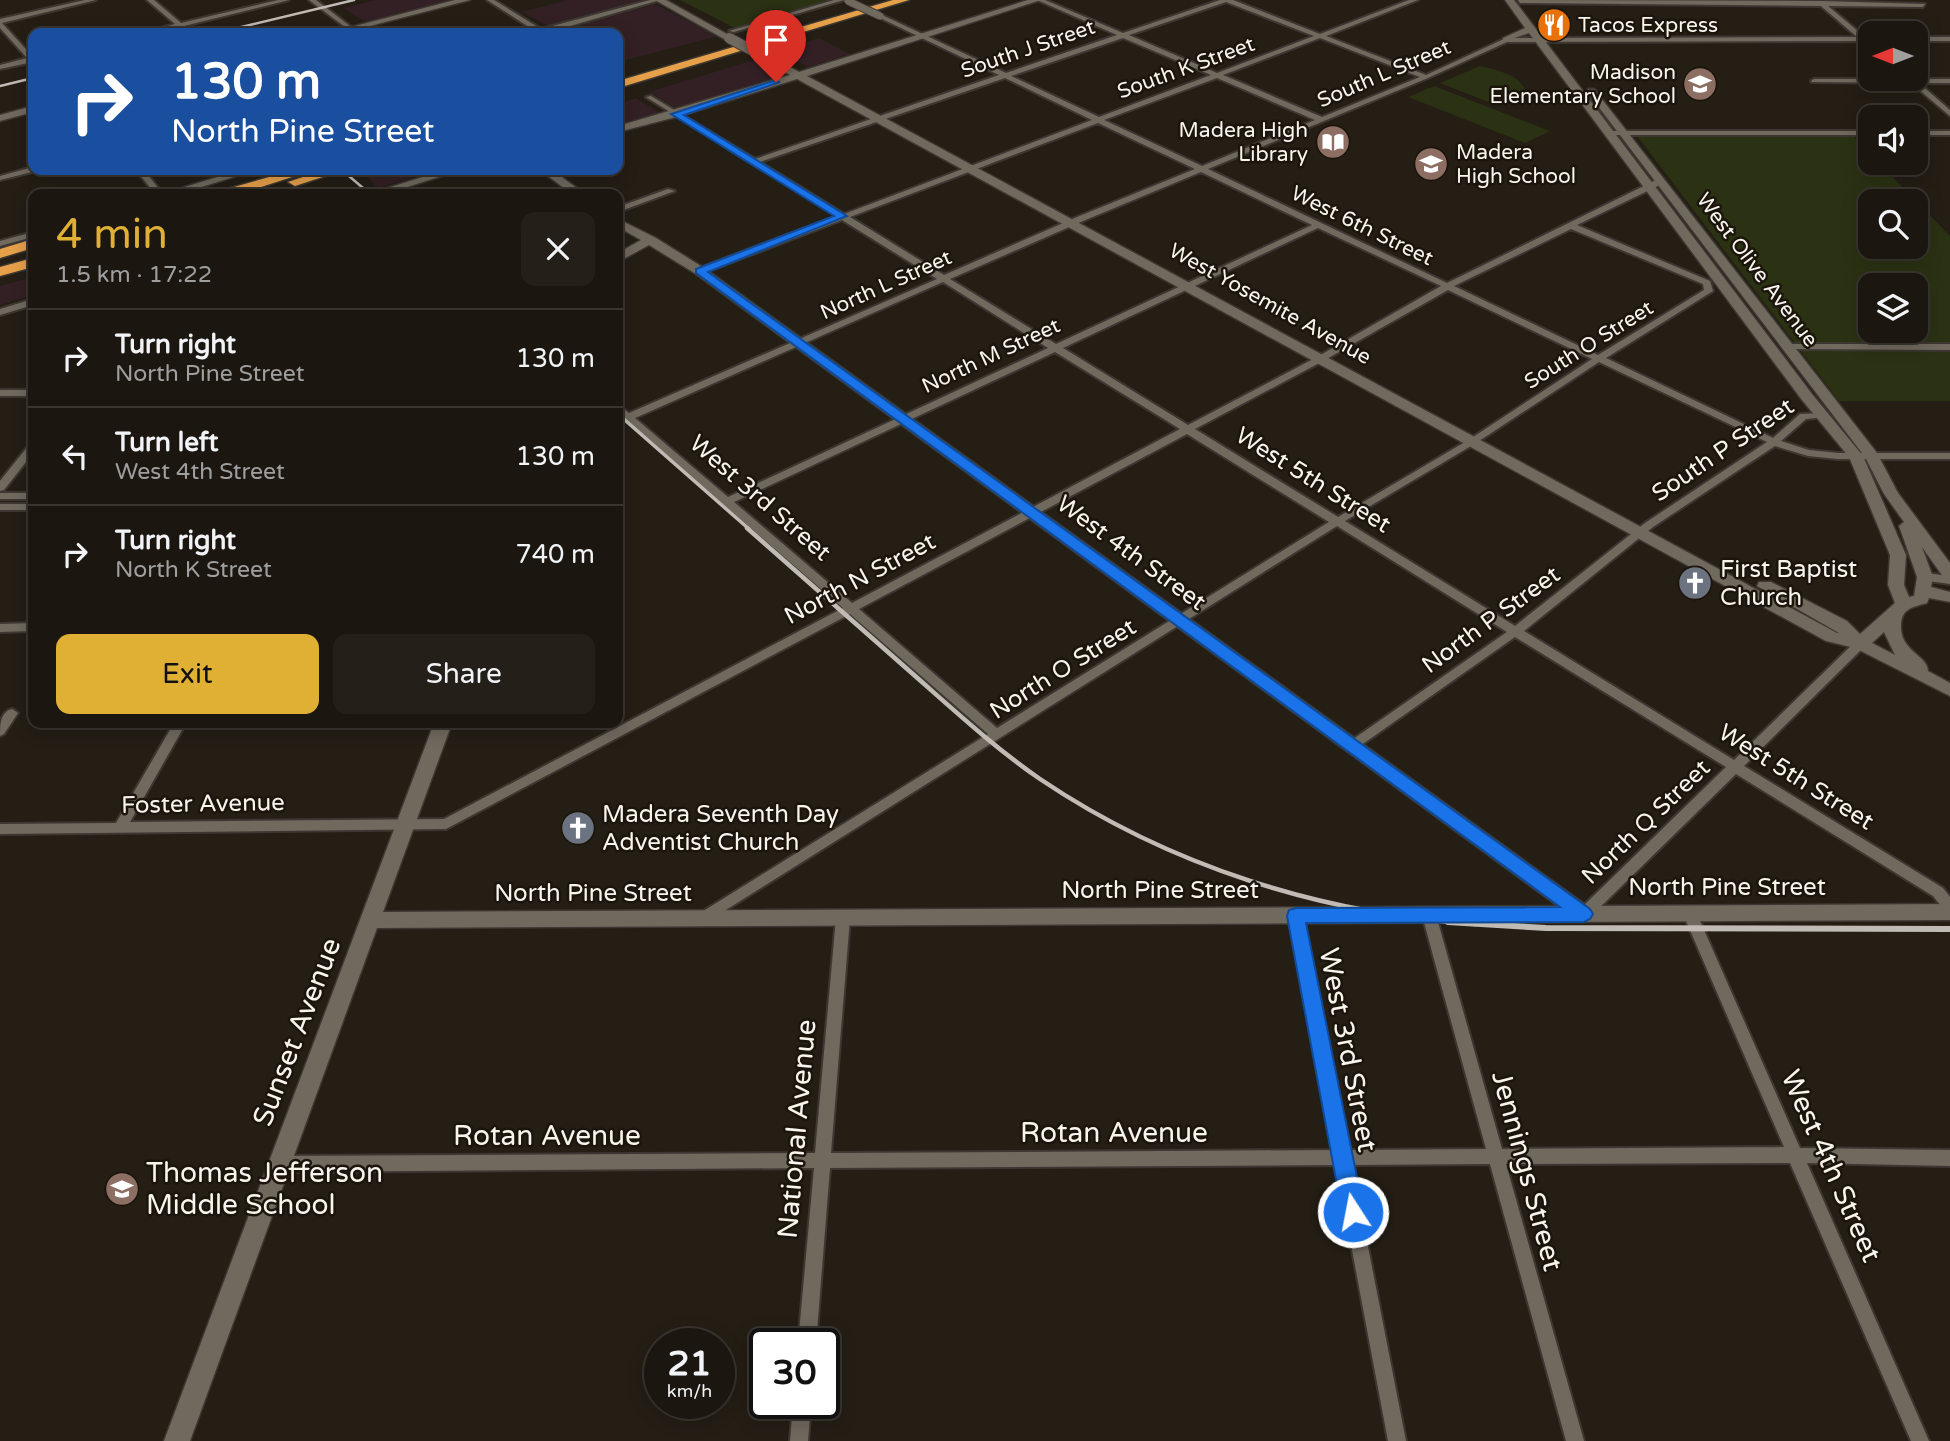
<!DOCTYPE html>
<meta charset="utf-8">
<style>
:root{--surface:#1b1610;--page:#241f19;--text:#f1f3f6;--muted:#a09f9f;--line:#393530;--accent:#dfb034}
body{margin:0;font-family:"Varela Round",sans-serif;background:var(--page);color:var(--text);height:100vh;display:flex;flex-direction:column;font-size:26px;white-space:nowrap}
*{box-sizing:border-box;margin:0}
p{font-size:23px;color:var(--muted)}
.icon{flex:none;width:38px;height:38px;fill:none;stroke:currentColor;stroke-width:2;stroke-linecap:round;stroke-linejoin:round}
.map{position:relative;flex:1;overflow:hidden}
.sheet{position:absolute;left:28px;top:189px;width:595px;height:539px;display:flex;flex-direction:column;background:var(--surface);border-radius:14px;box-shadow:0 4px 18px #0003,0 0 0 2px var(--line)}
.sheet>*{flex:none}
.banner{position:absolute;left:28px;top:28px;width:595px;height:147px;border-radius:14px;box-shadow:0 4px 18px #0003,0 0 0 2px var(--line);background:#1a4fa0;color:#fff;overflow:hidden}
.needle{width:46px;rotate:270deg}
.buttons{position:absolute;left:1858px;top:21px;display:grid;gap:14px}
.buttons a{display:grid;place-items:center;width:70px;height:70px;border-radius:14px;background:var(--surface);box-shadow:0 4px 18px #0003,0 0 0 2px var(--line);font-size:35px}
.speed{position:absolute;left:644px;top:1328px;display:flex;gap:14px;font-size:35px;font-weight:700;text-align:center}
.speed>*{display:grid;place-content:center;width:91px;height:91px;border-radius:50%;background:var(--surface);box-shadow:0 4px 18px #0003,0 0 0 2px var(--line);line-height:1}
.speed small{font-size:18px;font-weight:400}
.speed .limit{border:4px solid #111;border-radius:10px;background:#fff;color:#111}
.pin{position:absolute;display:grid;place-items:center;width:60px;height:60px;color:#fff;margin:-72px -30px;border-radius:50% 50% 50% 0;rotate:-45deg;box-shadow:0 0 7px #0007}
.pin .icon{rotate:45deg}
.me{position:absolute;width:77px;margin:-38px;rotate:349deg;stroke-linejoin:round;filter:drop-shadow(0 0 5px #0008)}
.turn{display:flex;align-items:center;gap:24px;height:147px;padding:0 28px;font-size:32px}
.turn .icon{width:91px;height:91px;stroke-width:2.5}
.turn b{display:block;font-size:49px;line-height:60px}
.round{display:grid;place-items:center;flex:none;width:74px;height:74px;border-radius:14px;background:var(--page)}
.summary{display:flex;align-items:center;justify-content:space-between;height:119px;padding:0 28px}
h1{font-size:42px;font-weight:600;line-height:52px;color:var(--accent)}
.action{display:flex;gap:14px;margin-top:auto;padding:14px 28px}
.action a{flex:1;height:80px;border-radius:14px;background:var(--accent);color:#111;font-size:28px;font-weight:600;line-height:80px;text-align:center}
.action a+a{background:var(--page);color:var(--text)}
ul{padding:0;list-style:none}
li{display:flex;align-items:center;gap:21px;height:98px;padding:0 28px;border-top:2px solid var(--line)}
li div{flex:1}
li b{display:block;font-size:26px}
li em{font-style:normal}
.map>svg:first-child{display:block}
.commercial{fill:#332025}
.green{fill:#2b3213;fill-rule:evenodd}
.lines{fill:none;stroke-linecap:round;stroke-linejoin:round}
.street-casing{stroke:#3c3731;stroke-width:4}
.secondary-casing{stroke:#3c3731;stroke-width:3}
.highway-casing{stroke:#3c3731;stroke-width:3}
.street{fill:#70695e;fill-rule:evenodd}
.secondary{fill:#70695e;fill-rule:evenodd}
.highway{fill:#e6a04a;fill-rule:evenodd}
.rail-far3{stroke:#c0bbb5;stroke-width:2.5}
.rail-far2{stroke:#c0bbb5;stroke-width:3.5}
.rail-far1{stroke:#c0bbb5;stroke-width:4.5}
.rail{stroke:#c0bbb5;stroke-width:6}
.street-bridge-casing{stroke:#3c3731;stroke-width:9;stroke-linecap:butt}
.secondary-bridge-casing{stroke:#3c3731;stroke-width:12;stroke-linecap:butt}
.street-bridge{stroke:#70695e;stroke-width:7}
.secondary-bridge{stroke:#70695e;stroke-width:10}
.route{fill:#1a73e8;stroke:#114b97;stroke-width:2}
.labels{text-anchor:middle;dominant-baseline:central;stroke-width:5;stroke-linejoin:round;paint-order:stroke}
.far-poi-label{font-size:21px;fill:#f8f4ee;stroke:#1b150c;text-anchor:start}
.far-street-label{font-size:21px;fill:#f8f4ee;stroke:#1b150c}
.street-label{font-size:24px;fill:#f8f4ee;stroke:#1b150c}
.poi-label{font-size:24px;fill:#f8f4ee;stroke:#1b150c;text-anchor:start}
.near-street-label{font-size:28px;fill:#f8f4ee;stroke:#1b150c}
.near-poi-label{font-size:28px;fill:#f8f4ee;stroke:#1b150c;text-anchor:start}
</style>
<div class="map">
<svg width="1950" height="1441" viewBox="0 0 1950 1441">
<rect width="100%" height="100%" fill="#241e15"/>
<g class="commercial">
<polygon points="376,0 453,0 371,21 362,20 344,8"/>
<polygon points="569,0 644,0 548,26 522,12"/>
<polygon points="655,4 718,36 618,62 618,33 552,33"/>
<polygon points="819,38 850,54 808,67 778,51"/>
<polygon points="757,59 784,75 683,107 676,108 649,92"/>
<polygon points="636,98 658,112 657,114 618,124 618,104"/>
<polygon points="391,170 437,170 378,188 367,177"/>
<polygon points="33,277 33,295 0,305 0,286"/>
</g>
<g class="green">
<polygon points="680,0 830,0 735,28"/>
<path d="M 1480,66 C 1496,70 1520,74 1526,92 L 1518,101 L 1496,105 L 1440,83 Z"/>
<polygon points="1434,86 1550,131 1525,143 1408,97"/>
<path d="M 1637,136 L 1853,136 L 1871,154 L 1871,163 L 1879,163 L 1950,236 L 1950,401 L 1839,401 ZM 1871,201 L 1916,201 L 1916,247 L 1871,247 ZM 1871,285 L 1916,285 L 1916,331 L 1871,331 Z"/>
</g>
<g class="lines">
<g class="street-casing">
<g id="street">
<polygon points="85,0 96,0 2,23 33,57 33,62 0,69 0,65 27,58 0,28 0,19"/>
<polygon points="147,0 154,0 181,23 278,0 289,0 184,26 192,33 185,33 178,27 152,33 142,33 175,24"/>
<polygon points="309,0 316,0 354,29 349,30"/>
<polygon points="487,0 494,0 541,29 650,0 660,0 546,33 531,33 535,31"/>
<polygon points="834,0 844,0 734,32 729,31"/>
<path d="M 1037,0 L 1045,0 L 1123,33 L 1220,0 L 1233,0 L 1320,34 L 1409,0 L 1418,0 L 1326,36 L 1426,75 L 1506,38 L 1857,37 L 1821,6 L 1520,3 L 1518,0 L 1821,1 L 1925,4 L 1923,7 L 1828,6 L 1865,37 L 1871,37 L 1871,41 L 1866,43 L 1862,41 L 1507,42 L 1428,78 L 1208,169 L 1447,283 L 1658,179 L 1664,179 L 1664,183 L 1577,225 L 1710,281 L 1713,291 L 1606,358 L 1773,438 L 1800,414 L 1825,413 L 1825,417 L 1806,419 L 1781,441 L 1809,450 L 1838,453 L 1950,453 L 1950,459 L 1838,459 L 1808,456 L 1775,446 L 1653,527 L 1524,631 L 1734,760 L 1856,641 L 1864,641 L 1866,644 L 1864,647 L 1744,766 L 1943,888 L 1950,897 L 1950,913 L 1945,911 L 1933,896 L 1736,774 L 1589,918 L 1584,920 L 1579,918 L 1577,914 L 1579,910 L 1726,767 L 1515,637 L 1357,748 L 1349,748 L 1347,745 L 1349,742 L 1507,632 L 1337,526 L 702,925 L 697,923 L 695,919 L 697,915 L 988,734 L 850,614 L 446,829 L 0,834 L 0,824 L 116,823 L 174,723 L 186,723 L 130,822 L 444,819 L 843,608 L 625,419 L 618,413 L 618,405 L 629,413 L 937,279 L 842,220 L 703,273 L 697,273 L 697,269 L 837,216 L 646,97 L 651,96 L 755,159 L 999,75 L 878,17 L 878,15 L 882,15 L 1006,73 L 1117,35 ZM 1226,2 L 1314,36 L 1217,73 L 1129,35 ZM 1123,38 L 1211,75 L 1099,117 L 1011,76 ZM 1320,38 L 1420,77 L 1322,117 L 1223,75 ZM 1005,78 L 1092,120 L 844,214 L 760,162 ZM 1217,78 L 1315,120 L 1202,166 L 1104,120 ZM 1098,123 L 1195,169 L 1077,217 L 944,275 L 850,217 ZM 1201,172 L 1312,225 L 1056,344 L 950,279 L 1083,221 ZM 1318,228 L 1441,286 L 1317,357 L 1188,425 L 1063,348 ZM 1571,229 L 1703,284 L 1704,290 L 1598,355 L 1454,286 ZM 943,282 L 1048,348 L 728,497 L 635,418 ZM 1448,290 L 1592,359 L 1470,439 L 1338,517 L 1195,429 L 1323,361 ZM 1055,352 L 1180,429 L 852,603 L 734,502 ZM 1599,362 L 1767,442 L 1645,523 L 1515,626 L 1345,521 L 1476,443 ZM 1187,434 L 1329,522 L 997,728 L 859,609 Z"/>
<rect x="1916" y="37" width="34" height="4"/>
<polygon points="1814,79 1950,79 1950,83 1919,83 1950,110 1950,116 1911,83 1812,82 1811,81"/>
<rect x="1606" y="131" width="265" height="4"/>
<rect x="1916" y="131" width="34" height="4"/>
<polygon points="33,167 36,171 0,180 0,176"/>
<polygon points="136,170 144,170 163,194 155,194"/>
<polygon points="668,189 675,191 618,212 618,207"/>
<polygon points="33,232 33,237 0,246 0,241"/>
<polygon points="33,299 33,305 0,315 0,309"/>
<polygon points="1790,344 1950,344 1950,350 1787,349 1785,347"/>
<rect x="0" y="390" width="33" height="6"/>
<polygon points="33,444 33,453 4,490 0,491 0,481 29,445"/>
<rect x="0" y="493" width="33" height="6"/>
<rect x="0" y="504" width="33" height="6"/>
<polygon points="1925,573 1950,576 1950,584 1921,580 1919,577 1921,574"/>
<polygon points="33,623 33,631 0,632 0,624"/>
<path d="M 12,709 L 18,713 L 4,734 L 0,736 C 0,725 0,712 12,709 Z"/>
<polygon points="1690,908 1695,910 1697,914 1800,1148 1950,1150 1950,1166 1807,1163 1929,1441 1911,1441 1790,1163 1506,1164 1584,1441 1566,1441 1490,1164 1352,1165 1406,1441 1388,1441 1336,1165 830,1168 816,1344 798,1344 814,1168 279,1172 273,1169 271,1164 273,1159 279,1156 815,1153 836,918 838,914 843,912 848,914 850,918 831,1153 1333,1150 1289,916 1291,912 1296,910 1301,912 1303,916 1349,1150 1486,1149 1422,915 1424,911 1429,909 1434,911 1436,915 1502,1149 1784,1147 1683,914 1685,910"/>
<polygon points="793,1404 811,1404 808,1441 790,1441"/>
</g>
</g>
<g class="secondary-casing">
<g id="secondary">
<polygon points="455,0 470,0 343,33 328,33"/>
<polygon points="655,0 666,0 734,38 726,40"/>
<path d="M 1028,0 L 1041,0 L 807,76 L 1837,633 L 1839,633 L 1757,586 L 1759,582 L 1771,582 L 1847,621 L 1860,634 L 1895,603 L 1888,585 L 1890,555 L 1849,457 L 1802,400 L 1529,33 L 1503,42 L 1503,38 L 1525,28 L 1505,0 L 1514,0 L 1812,394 L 1863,456 L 1906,555 L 1904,585 L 1909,597 L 1914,596 L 1917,577 L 1899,526 L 1904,522 L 1884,494 L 1865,457 L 1588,93 L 1588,89 L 1594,89 L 1877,453 L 1898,493 L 1950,563 L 1950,579 L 1944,578 L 1922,547 L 1933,577 L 1931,587 L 1950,592 L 1950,602 L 1929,598 L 1927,603 C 1912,607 1901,609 1901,626 C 1900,651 1928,656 1928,671 L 1950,683 L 1950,696 L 1855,648 L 1826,641 L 797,79 L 680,116 L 618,132 L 618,126 L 790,75 L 756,56 L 756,52 L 762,52 L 799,72 ZM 1884,632 L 1895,655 L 1872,643 Z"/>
<polygon points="33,106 33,112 0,121 0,115"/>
<polygon points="240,170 256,170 179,194 162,194"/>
<polygon points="445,170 461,170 385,194 368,194"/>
<polygon points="540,170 552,170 585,194 572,194"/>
<polygon points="618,219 656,238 704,268 1587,906 1950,904 1950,920 377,928 190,1441 164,1441 434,723 452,723 383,912 1558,906 696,274 649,245 618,262 618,253 641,240 618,227"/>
</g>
</g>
<g class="highway-casing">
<g id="highway">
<polygon points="893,0 909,0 618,88 618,81"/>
<polygon points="294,170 314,170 239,194 218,194 220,191"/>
<polygon points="324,170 344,170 295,186 288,182"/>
<polygon points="33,239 33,248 0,258 0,249"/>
<polygon points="33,258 33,267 0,276 0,267"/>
</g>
</g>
<use href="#street" class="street"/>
<use href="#secondary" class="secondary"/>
<use href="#highway" class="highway"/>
<g class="rail-far3">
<polyline points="216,33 354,0"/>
<polyline points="0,86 33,78"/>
<polyline points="342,170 370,194"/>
</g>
<polyline class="rail-far2" points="618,414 749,529"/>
<path class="rail-far1" d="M 747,528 C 803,577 858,626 914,675 C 955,711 995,748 1040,779 C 1169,866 1322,914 1476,924"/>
<polyline class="rail" points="1448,922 1546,928 1950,929"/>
<g class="street-bridge-casing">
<polyline id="street-bridge" points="848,1 880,16"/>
</g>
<g class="secondary-bridge-casing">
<polyline id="secondary-bridge" points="729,38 759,54"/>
</g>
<use href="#street-bridge" class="street-bridge"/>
<use href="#secondary-bridge" class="secondary-bridge"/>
</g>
<polygon class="route" points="773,81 780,82 684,115 847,216 708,272 1590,909 1593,914 1590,919 1584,922 1306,923 1364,1212 1360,1219 1353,1222 1345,1219 1342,1212 1287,916 1289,910 1296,908 1560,907 696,273 696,269 834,216 671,114"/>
<defs>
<g id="restaurant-disc" transform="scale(1.75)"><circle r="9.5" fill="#e8710a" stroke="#1b150c"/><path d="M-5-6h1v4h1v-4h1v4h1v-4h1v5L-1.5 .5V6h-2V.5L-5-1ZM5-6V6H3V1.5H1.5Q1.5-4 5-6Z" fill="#fff"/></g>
<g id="school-disc" transform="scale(1.75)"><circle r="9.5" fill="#8d6e63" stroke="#1b150c"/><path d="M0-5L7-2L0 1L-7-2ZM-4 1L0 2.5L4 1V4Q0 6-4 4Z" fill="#fff"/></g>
<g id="library-disc" transform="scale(1.75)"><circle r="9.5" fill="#8d6e63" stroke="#1b150c"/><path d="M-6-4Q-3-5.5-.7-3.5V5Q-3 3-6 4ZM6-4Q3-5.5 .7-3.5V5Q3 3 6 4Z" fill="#fff"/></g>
<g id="church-disc" transform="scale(1.75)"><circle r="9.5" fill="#6b7280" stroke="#1b150c"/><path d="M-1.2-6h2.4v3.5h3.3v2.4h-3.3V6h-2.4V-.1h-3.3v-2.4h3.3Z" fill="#fff"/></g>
</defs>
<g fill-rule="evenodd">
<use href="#restaurant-disc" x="1554" y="25"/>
<use href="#school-disc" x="1700" y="84"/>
<use href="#library-disc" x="1333" y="142"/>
<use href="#school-disc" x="1431" y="164"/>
<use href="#church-disc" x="1695" y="583"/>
<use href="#church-disc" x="578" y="828"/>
<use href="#school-disc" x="122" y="1189"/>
</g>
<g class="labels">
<g class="far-poi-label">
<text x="1578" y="25">Tacos Express</text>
<text x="1676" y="72" text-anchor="end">Madison<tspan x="1676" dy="24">Elementary School</tspan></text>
<text x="1308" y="130" text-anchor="end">Madera High<tspan x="1308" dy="24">Library</tspan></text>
<text x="1456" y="152">Madera<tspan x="1456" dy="24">High School</tspan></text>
</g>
<g class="far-street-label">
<text transform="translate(1028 49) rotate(-19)">South J Street</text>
<text transform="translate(1186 68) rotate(-20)">South K Street</text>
<text transform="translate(1384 74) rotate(-23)">South L Street</text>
<text transform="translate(1362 226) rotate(26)">West 6th Street</text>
<text transform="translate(1757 270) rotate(53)">West Olive Avenue</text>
<text transform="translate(886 285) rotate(-24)">North L Street</text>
<text transform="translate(1270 304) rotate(29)">West Yosemite Avenue</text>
<text transform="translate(1589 345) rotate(-32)">South O Street</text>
<text transform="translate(991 356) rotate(-25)">North M Street</text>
</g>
<g class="street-label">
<text transform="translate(1723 450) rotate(-34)">South P Street</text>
<text transform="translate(1313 480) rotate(32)">West 5th Street</text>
<text transform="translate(760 498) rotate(41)">West 3rd Street</text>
<text transform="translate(1131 553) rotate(36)">West 4th Street</text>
<text transform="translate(860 579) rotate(-28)">North N Street</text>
<text transform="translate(1491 620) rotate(-36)">North P Street</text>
<text transform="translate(1063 669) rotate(-32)">North O Street</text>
<text transform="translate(1796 777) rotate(32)">West 5th Street</text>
<text transform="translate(203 804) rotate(-1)">Foster Avenue</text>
<text transform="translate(1646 822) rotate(-44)">North Q Street</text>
<text x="1727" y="887">North Pine Street</text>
<text x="1160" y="890">North Pine Street</text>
<text x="593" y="893">North Pine Street</text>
</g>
<g class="poi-label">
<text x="1720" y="569">First Baptist<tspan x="1720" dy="28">Church</tspan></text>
<text x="602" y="814">Madera Seventh Day<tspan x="602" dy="28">Adventist Church</tspan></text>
</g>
<g class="near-street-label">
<text transform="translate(297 1032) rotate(-69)">Sunset Avenue</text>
<text transform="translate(1348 1050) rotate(79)">West 3rd Street</text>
<text transform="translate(797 1129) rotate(-85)">National Avenue</text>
<text x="1114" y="1133">Rotan Avenue</text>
<text x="547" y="1136">Rotan Avenue</text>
<text transform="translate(1831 1166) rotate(66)">West 4th Street</text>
<text transform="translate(1527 1171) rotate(75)">Jennings Street</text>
</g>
<g class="near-poi-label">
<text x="146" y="1173">Thomas Jefferson<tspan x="146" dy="32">Middle School</tspan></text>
</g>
</g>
</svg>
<div class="buttons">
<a><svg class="needle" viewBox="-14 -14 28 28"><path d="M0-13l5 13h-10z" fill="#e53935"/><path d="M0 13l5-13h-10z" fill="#a09f9f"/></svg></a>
<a><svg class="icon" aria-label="sound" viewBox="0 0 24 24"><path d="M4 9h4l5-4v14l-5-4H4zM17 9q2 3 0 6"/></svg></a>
<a><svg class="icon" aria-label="search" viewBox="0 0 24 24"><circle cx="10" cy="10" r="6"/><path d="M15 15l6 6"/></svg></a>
<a><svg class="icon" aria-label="layers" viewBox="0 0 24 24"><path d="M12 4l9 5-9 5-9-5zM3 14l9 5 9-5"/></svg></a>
</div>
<div class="speed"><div>21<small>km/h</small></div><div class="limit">30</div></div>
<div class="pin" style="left:776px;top:82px;background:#d93025"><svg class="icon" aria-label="arrive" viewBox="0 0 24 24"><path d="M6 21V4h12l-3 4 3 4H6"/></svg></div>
<svg class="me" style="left:1353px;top:1212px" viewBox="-20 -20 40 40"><circle r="17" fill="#1a73e8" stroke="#fff" stroke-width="3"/><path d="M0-11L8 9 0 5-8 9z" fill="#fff"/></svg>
<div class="banner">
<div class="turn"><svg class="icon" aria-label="right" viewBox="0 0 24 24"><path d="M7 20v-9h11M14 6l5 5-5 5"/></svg><div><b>130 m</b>North Pine Street</div></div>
</div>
<section class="sheet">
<div class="summary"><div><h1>4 min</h1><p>1.5 km · 17:22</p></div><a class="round"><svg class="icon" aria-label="close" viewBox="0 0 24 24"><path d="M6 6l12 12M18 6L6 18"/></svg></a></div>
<ul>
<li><svg class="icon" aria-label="right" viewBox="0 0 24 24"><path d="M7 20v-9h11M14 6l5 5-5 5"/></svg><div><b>Turn right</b><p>North Pine Street</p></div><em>130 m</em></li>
<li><svg class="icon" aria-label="left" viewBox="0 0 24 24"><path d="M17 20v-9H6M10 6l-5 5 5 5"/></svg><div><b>Turn left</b><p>West 4th Street</p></div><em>130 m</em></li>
<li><svg class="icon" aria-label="right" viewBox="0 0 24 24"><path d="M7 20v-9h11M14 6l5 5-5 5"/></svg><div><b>Turn right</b><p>North K Street</p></div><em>740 m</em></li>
</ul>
<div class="action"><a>Exit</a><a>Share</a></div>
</section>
</div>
